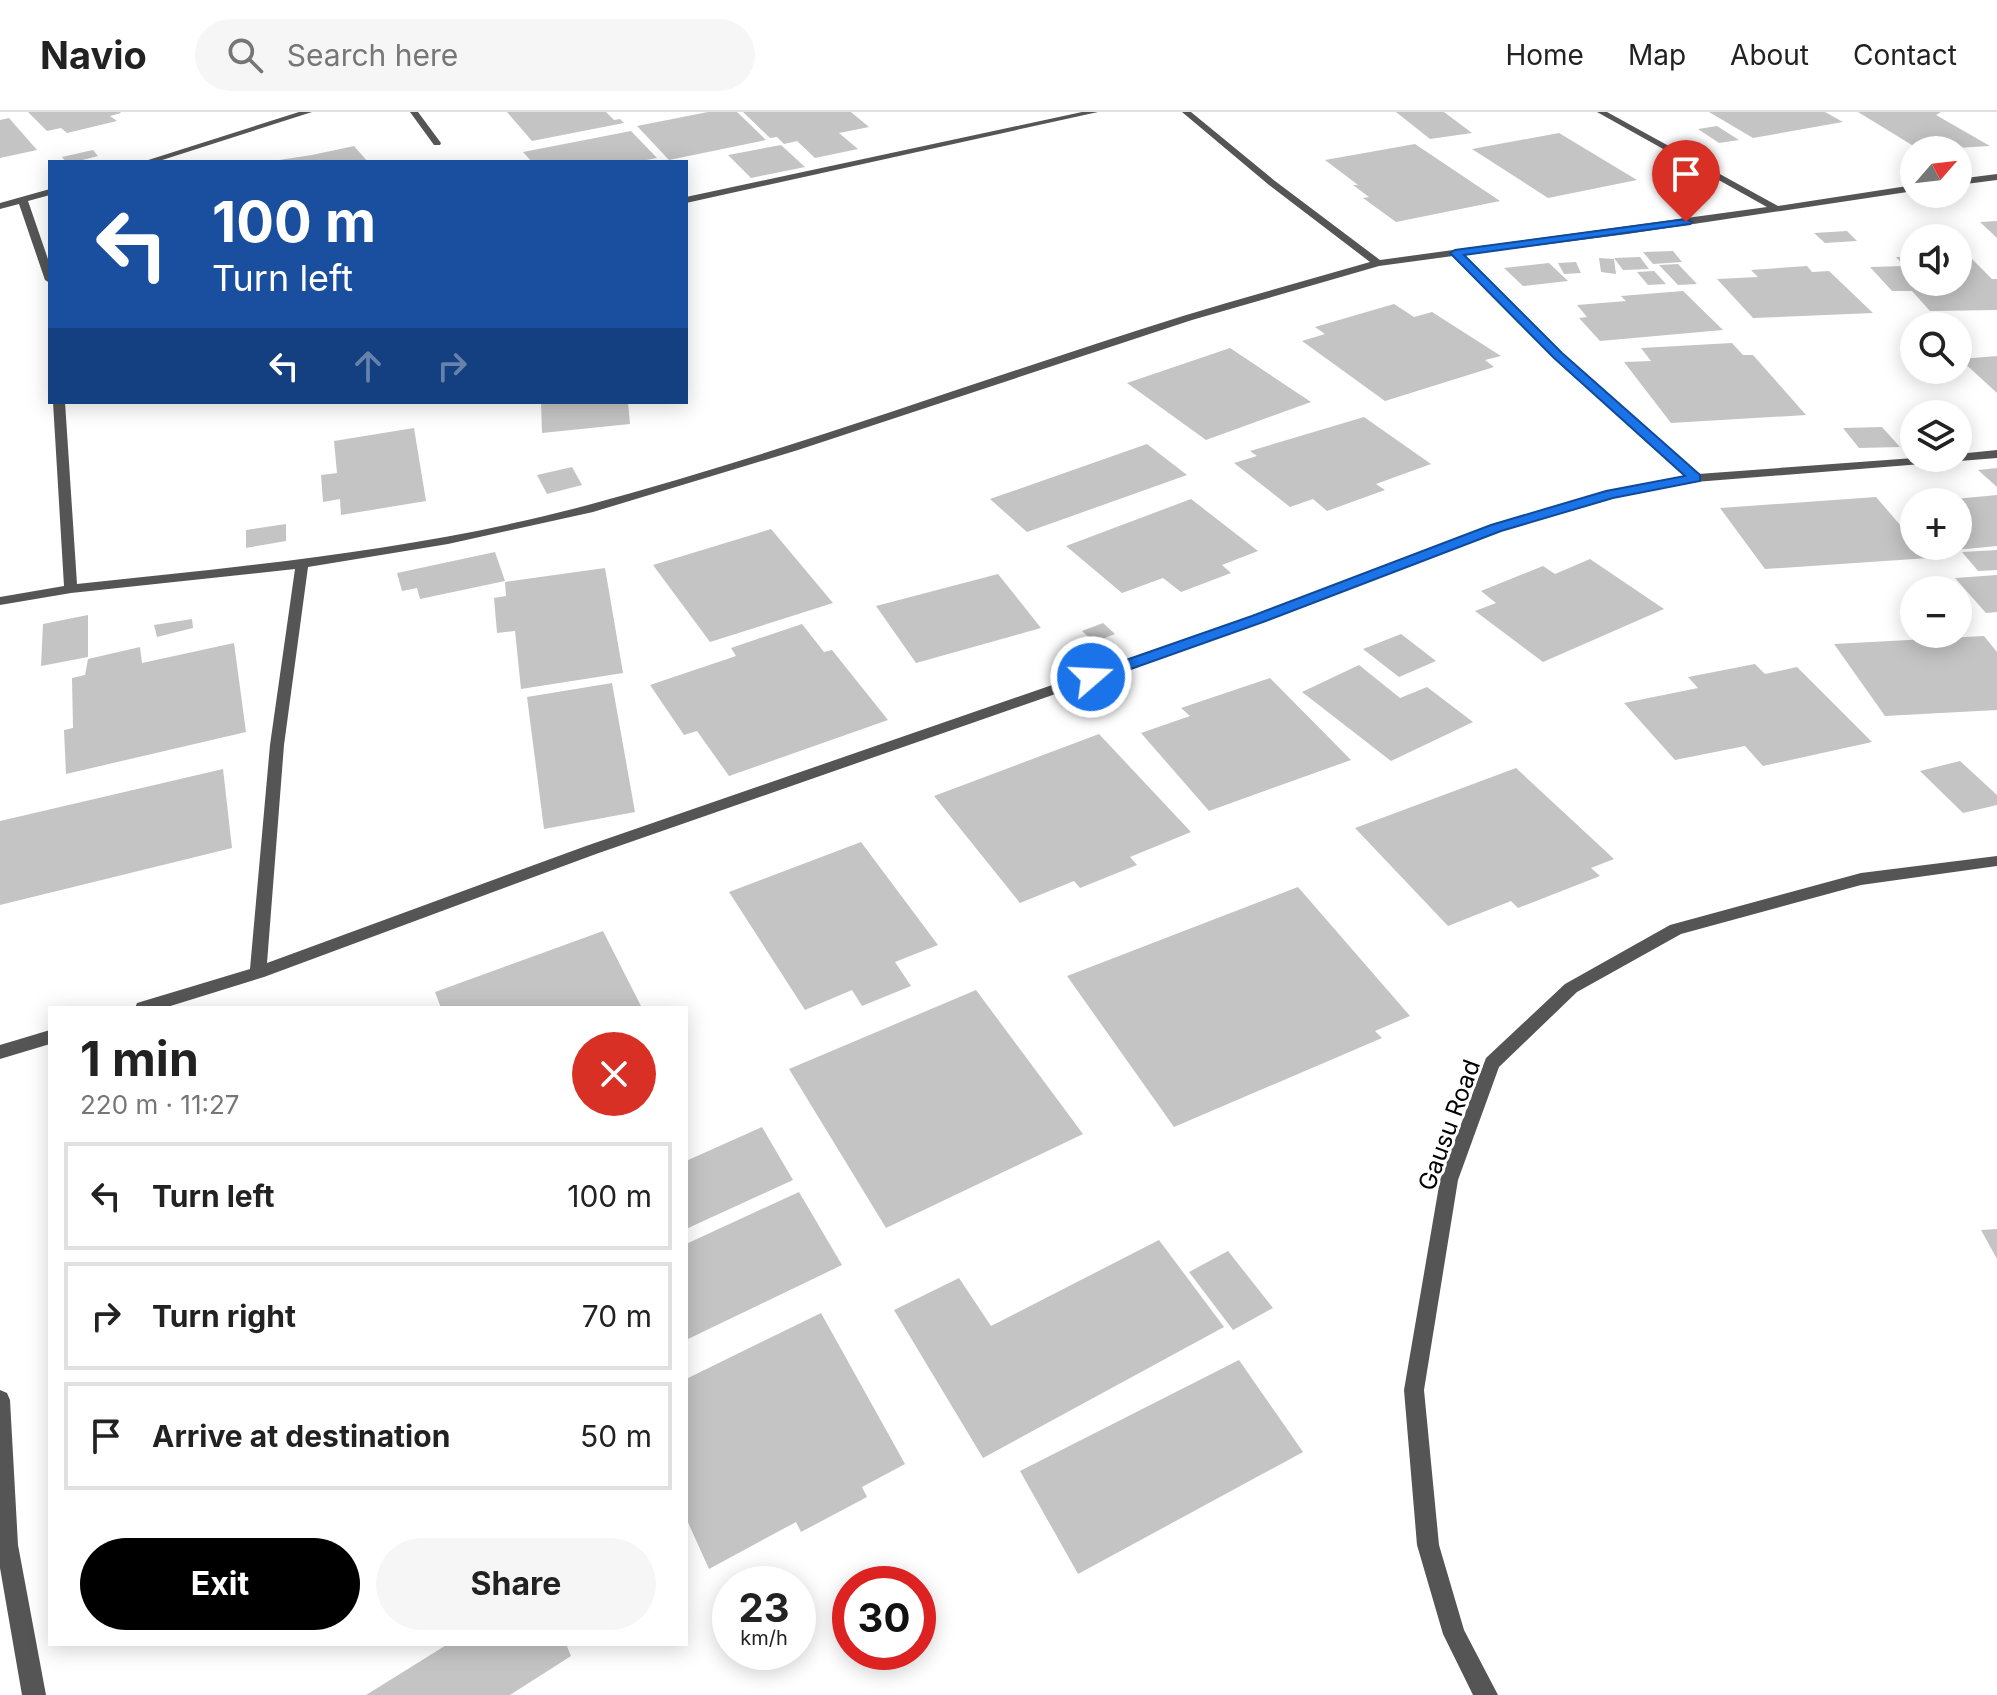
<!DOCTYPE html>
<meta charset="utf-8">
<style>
:root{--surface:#fff;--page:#f6f6f6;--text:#222;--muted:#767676;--line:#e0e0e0;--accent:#000}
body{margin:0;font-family:Inter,sans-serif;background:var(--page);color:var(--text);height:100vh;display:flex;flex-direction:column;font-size:30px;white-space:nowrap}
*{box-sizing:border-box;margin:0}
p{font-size:26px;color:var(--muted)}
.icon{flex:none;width:44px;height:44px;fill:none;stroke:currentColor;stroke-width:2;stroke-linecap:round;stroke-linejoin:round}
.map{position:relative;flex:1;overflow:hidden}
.sheet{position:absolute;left:48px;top:894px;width:640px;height:640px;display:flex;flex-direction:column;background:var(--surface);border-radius:0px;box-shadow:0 4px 20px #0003}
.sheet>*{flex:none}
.guide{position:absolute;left:48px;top:48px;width:640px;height:244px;border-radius:0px;box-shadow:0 4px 20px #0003;background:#1a4fa0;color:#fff;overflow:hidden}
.needle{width:52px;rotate:62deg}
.controls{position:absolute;left:1900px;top:24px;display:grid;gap:16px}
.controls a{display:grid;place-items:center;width:72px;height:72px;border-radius:50%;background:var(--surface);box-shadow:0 4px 20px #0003;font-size:40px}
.speed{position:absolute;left:712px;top:1454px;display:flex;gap:16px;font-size:40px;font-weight:700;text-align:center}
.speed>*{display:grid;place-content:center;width:104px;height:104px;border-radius:50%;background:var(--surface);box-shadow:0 4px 20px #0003;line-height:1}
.speed small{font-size:20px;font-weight:400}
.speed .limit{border:12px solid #d22;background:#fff;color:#111}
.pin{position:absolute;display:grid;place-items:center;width:68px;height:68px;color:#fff;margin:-82px -34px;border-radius:50% 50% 50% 0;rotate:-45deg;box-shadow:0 0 8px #0007}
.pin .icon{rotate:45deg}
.me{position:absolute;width:88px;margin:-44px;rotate:71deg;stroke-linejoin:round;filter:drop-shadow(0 0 6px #0008)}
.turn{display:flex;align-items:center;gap:28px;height:168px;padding:0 32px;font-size:36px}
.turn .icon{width:104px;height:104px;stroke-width:2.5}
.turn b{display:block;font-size:56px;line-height:68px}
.lanes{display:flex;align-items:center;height:76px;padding:0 32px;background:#0003;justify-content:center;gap:40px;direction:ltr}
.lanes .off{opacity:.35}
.round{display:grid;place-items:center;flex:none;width:84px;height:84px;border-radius:42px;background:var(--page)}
.summary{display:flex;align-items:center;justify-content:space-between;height:136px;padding:0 32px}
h1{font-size:48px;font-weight:700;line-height:60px}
.primary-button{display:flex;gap:16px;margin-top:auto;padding:16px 32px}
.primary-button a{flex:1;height:92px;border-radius:48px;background:var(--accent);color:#fff;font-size:32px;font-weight:700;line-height:92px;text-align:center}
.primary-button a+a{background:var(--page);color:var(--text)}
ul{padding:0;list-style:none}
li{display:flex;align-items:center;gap:24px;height:108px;margin:0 16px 12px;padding:0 16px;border:4px solid var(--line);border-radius:0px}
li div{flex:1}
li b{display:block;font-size:30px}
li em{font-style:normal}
header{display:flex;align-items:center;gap:48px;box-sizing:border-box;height:112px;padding:0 40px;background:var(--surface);border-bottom:2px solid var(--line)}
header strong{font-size:38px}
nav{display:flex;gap:44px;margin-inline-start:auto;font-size:28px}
.search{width:560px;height:72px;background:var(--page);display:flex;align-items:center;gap:20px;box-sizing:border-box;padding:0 28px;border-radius:44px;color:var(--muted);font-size:30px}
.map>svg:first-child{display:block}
.building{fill:#c4c4c4}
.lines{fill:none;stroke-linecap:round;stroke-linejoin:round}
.street{fill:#555;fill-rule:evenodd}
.route{fill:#1a73e8;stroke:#114b97;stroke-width:2}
.labels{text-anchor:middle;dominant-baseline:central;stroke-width:6;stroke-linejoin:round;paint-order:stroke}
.street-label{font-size:24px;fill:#000;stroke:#fff}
</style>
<header>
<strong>Navio</strong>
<div class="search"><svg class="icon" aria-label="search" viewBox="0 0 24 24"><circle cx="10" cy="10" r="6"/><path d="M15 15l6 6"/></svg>Search here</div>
<nav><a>Home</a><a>Map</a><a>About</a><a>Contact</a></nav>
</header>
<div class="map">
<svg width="1997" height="1583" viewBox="0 0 1997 1583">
<rect width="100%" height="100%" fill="#fff"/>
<g class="building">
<polygon points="28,0 120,0 121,1 110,4 117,9 67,21 61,16 47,19"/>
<polygon points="507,0 606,0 614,8 620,7 624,11 532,29"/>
<polygon points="708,0 737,0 766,28 669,48 637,14"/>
<polygon points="743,0 851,0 869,15 839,21 858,37 815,46 797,29 784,32 777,25 770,26"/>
<polygon points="1396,0 1444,0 1472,21 1430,27"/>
<polygon points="1709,0 1825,0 1843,10 1753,26"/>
<polygon points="1858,0 1941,0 1936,3 1990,34 1920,38"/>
<polygon points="9,6 37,38 0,46 0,8"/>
<polygon points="1717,14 1739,28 1719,31 1698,17"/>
<polygon points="631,19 657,46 636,50 532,50 523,40"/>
<polygon points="1559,21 1637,68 1548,86 1472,37"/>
<polygon points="1415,32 1500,89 1396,110 1363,86 1369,85 1353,73 1358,73 1325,48"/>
<polygon points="781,33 805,55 751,66 728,43"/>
<polygon points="354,34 368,50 279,48 312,43"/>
<polygon points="93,38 98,44 75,50 66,50 62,45"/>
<polygon points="1997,109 1997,126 1980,110"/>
<polygon points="1847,119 1857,129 1825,131 1814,121"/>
<polygon points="1673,139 1682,150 1653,152 1643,140"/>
<polygon points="1958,144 1969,144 1992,167 1997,167 1997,198 1930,199 1912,179 1892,179 1870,155 1904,154 1896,145 1914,145 1914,170 1958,170"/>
<polygon points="1640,145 1649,157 1623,158 1614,146"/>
<polygon points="1599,146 1614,147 1616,162 1601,160"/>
<polygon points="1576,150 1581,161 1564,162 1558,151"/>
<polygon points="1549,151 1568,169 1523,174 1504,156"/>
<polygon points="1678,152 1697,172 1678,173 1659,153"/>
<polygon points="1807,154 1812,160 1829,159 1873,201 1753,206 1717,167 1758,165 1751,158"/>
<polygon points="1654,159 1666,172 1648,173 1637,160"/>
<polygon points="1683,179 1723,218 1600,229 1579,206 1587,205 1577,193 1626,189 1621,184"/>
<polygon points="1394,192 1414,205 1432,200 1501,244 1485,248 1494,255 1385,289 1302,229 1325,222 1315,215"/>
<polygon points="1732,231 1743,243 1753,243 1806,303 1671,311 1624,250 1651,249 1641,236"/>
<polygon points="1230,236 1311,290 1206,328 1127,271"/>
<polygon points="1997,244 1997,281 1960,247"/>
<polygon points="541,290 628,290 630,312 542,321"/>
<polygon points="1364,305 1431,352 1376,372 1385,378 1327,399 1313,387 1290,395 1234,351 1257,344 1250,339"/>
<polygon points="1882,315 1900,335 1859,336 1843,316"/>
<polygon points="414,316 426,389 341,403 340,387 323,390 321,363 337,361 334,329"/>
<polygon points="1147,332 1187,363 1027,420 990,387"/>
<polygon points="572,355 582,373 547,382 537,363"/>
<polygon points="1997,356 1997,375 1978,358"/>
<polygon points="1997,383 1997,434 1955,438 1951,434 1958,434 1958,390 1944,388"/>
<polygon points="1876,385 1914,429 1914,434 1919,434 1929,446 1765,457 1720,396"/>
<polygon points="1191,387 1258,439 1222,453 1231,461 1181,480 1163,466 1122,481 1066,434"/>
<polygon points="286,412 286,429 246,436 246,418"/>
<polygon points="771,417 833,491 710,530 653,453"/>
<polygon points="1997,438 1997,458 1978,459 1962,440"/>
<polygon points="495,440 505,469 420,487 417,476 402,479 397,461"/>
<polygon points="1590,447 1664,497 1543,550 1475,499 1496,491 1481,479 1543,454 1555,462"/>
<polygon points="605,456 623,561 521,577 515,519 497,521 494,486 506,484 505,470"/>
<polygon points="998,462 1041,516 916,551 876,494"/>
<polygon points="1997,463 1997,500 1986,501 1955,466"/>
<polygon points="88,503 88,545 41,554 43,512"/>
<polygon points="192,507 193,516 157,525 154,513"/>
<polygon points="1103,511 1115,522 1094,530 1082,519"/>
<polygon points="802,512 824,540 832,538 888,608 729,664 697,619 684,623 650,573 736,544 731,536"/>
<polygon points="1401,522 1436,549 1399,565 1363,537"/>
<polygon points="1984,524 1997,540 1997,598 1885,604 1834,532"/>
<polygon points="234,531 246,620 66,662 64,618 73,616 72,566 85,563 88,547 140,535 142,551"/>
<polygon points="1755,552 1765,562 1797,555 1872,630 1763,654 1745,634 1675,648 1624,591 1698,576 1688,565"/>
<polygon points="1359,553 1400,586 1427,575 1473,610 1391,649 1302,580"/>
<polygon points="1270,566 1351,648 1209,699 1141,621 1190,604 1181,596"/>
<polygon points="612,571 635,700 544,717 527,585"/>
<polygon points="1099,622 1191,720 1130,745 1137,753 1080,776 1074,769 1020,791 934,684"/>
<polygon points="1960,649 1997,683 1997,693 1963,701 1920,659"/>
<polygon points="1516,656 1614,747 1591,756 1600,764 1518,796 1511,789 1448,814 1355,716"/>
<polygon points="223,657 232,736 0,793 0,709"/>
<polygon points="861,730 938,833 895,850 911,874 862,894 852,878 805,898 729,780"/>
<polygon points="1298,775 1410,904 1375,919 1382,926 1174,1015 1067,864"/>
<polygon points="603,819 642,896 441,896 435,880"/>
<polygon points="976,878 1083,1022 886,1116 789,957"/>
<polygon points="762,1015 793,1068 686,1117 686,1049"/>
<polygon points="799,1080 842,1153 686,1228 686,1132"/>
<polygon points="1997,1117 1997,1147 1981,1118"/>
<polygon points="1159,1128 1224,1215 983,1346 894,1198 959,1166 991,1214"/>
<polygon points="1228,1139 1273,1196 1233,1218 1189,1160"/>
<polygon points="821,1201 905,1352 862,1375 867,1385 801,1420 796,1410 709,1457 686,1406 686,1267"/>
<polygon points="1239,1248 1303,1340 1078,1462 1020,1359"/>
<polygon points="448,1532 566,1532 571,1544 510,1583 366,1583"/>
</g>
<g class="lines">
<g class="street">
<polygon points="299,0 312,0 156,50 142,50"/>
<polygon points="410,0 418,0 441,31 440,33 434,33"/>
<polygon points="1082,0 1098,0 686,91 686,85"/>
<path d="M 1182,0 L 1191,0 L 1275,69 L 1380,148 L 1767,95 L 1597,0 L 1607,0 L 1778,94 L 1914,73 L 1914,79 L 1627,122 L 1463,143 L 1562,241 L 1698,362 L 1914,346 L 1958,346 L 1958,342 L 1997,338 L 1997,346 L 1695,370 L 1613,385 L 1500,419 L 1262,510 L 596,742 L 264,865 L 164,896 L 135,896 L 137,891 L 250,857 L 270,633 L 295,457 L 71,481 L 0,493 L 0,485 L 64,474 L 53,290 L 65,290 L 77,472 C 248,454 421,438 588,393 C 789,339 984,266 1183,204 C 1245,185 1308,168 1370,150 L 1269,73 ZM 1453,144 L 1554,245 L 1686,364 L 1607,379 L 1492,413 L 1252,504 L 586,734 L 267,851 L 284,633 L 308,455 L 448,432 L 593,400 L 798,338 L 1192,208 L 1379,154 Z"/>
<polygon points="1997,62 1997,68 1958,73 1958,67"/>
<polygon points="50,77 50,83 28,89 50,153 50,171 45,168 19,92 0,97 0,91"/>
<polygon points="1997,744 1997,754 1861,773 1681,822 1577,880 1499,955 1458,1068 1424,1278 1439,1433 1464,1518 1498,1583 1473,1583 1443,1522 1417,1433 1404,1278 1440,1068 1486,946 1565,872 1670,813 1861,761"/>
<polygon points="50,918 50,932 0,947 0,933"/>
<polygon points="0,1278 7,1281 10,1288 18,1433 46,1583 22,1583 0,1456"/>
</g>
</g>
<polygon class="route" points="1686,107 1692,110 1690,112 1464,143 1562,241 1700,363 1700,369 1613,386 1501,419 1263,510 1097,569 1086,569 1086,562 1252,504 1491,413 1606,379 1685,364 1554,246 1450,141 1455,138"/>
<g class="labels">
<g class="street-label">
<text transform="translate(1449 1013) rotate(-70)">Gausu Road</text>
</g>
</g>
</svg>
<div class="controls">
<a><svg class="needle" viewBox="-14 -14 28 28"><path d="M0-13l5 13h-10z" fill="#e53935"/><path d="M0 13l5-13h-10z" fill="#767676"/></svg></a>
<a><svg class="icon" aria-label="sound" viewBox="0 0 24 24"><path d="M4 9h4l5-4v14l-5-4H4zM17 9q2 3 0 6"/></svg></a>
<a><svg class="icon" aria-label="search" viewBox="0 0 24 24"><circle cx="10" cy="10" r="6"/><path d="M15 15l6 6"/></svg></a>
<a><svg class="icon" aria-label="layers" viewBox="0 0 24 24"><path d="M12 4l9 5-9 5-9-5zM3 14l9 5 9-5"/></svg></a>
<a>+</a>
<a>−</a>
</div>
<div class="speed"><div>23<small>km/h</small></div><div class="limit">30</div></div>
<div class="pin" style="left:1686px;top:110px;background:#d93025"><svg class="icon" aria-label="arrive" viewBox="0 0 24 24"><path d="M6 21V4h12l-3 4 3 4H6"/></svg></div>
<svg class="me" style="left:1091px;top:565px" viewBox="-20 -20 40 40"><circle r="17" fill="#1a73e8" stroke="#fff" stroke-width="3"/><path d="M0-11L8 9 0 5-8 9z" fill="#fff"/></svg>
<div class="guide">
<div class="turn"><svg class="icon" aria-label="left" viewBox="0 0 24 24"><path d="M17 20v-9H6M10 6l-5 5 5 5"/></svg><div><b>100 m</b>Turn left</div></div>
<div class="lanes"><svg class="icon" aria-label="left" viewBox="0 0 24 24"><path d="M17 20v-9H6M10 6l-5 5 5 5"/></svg><svg class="icon off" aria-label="ahead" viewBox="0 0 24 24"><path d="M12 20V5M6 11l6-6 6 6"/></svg><svg class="icon off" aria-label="right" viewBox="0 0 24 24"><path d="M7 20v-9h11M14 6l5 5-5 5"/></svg></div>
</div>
<section class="sheet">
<div class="summary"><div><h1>1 min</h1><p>220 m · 11:27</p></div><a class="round" style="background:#d93025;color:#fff"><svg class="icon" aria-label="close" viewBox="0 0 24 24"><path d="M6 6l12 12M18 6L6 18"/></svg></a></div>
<ul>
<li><svg class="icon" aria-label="left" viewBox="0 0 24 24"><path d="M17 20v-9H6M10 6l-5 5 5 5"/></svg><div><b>Turn left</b></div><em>100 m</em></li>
<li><svg class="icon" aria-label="right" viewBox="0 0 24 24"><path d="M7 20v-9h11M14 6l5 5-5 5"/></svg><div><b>Turn right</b></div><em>70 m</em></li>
<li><svg class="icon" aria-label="arrive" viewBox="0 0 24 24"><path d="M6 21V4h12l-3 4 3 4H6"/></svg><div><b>Arrive at destination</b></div><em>50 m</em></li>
</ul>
<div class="primary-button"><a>Exit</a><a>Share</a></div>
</section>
</div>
